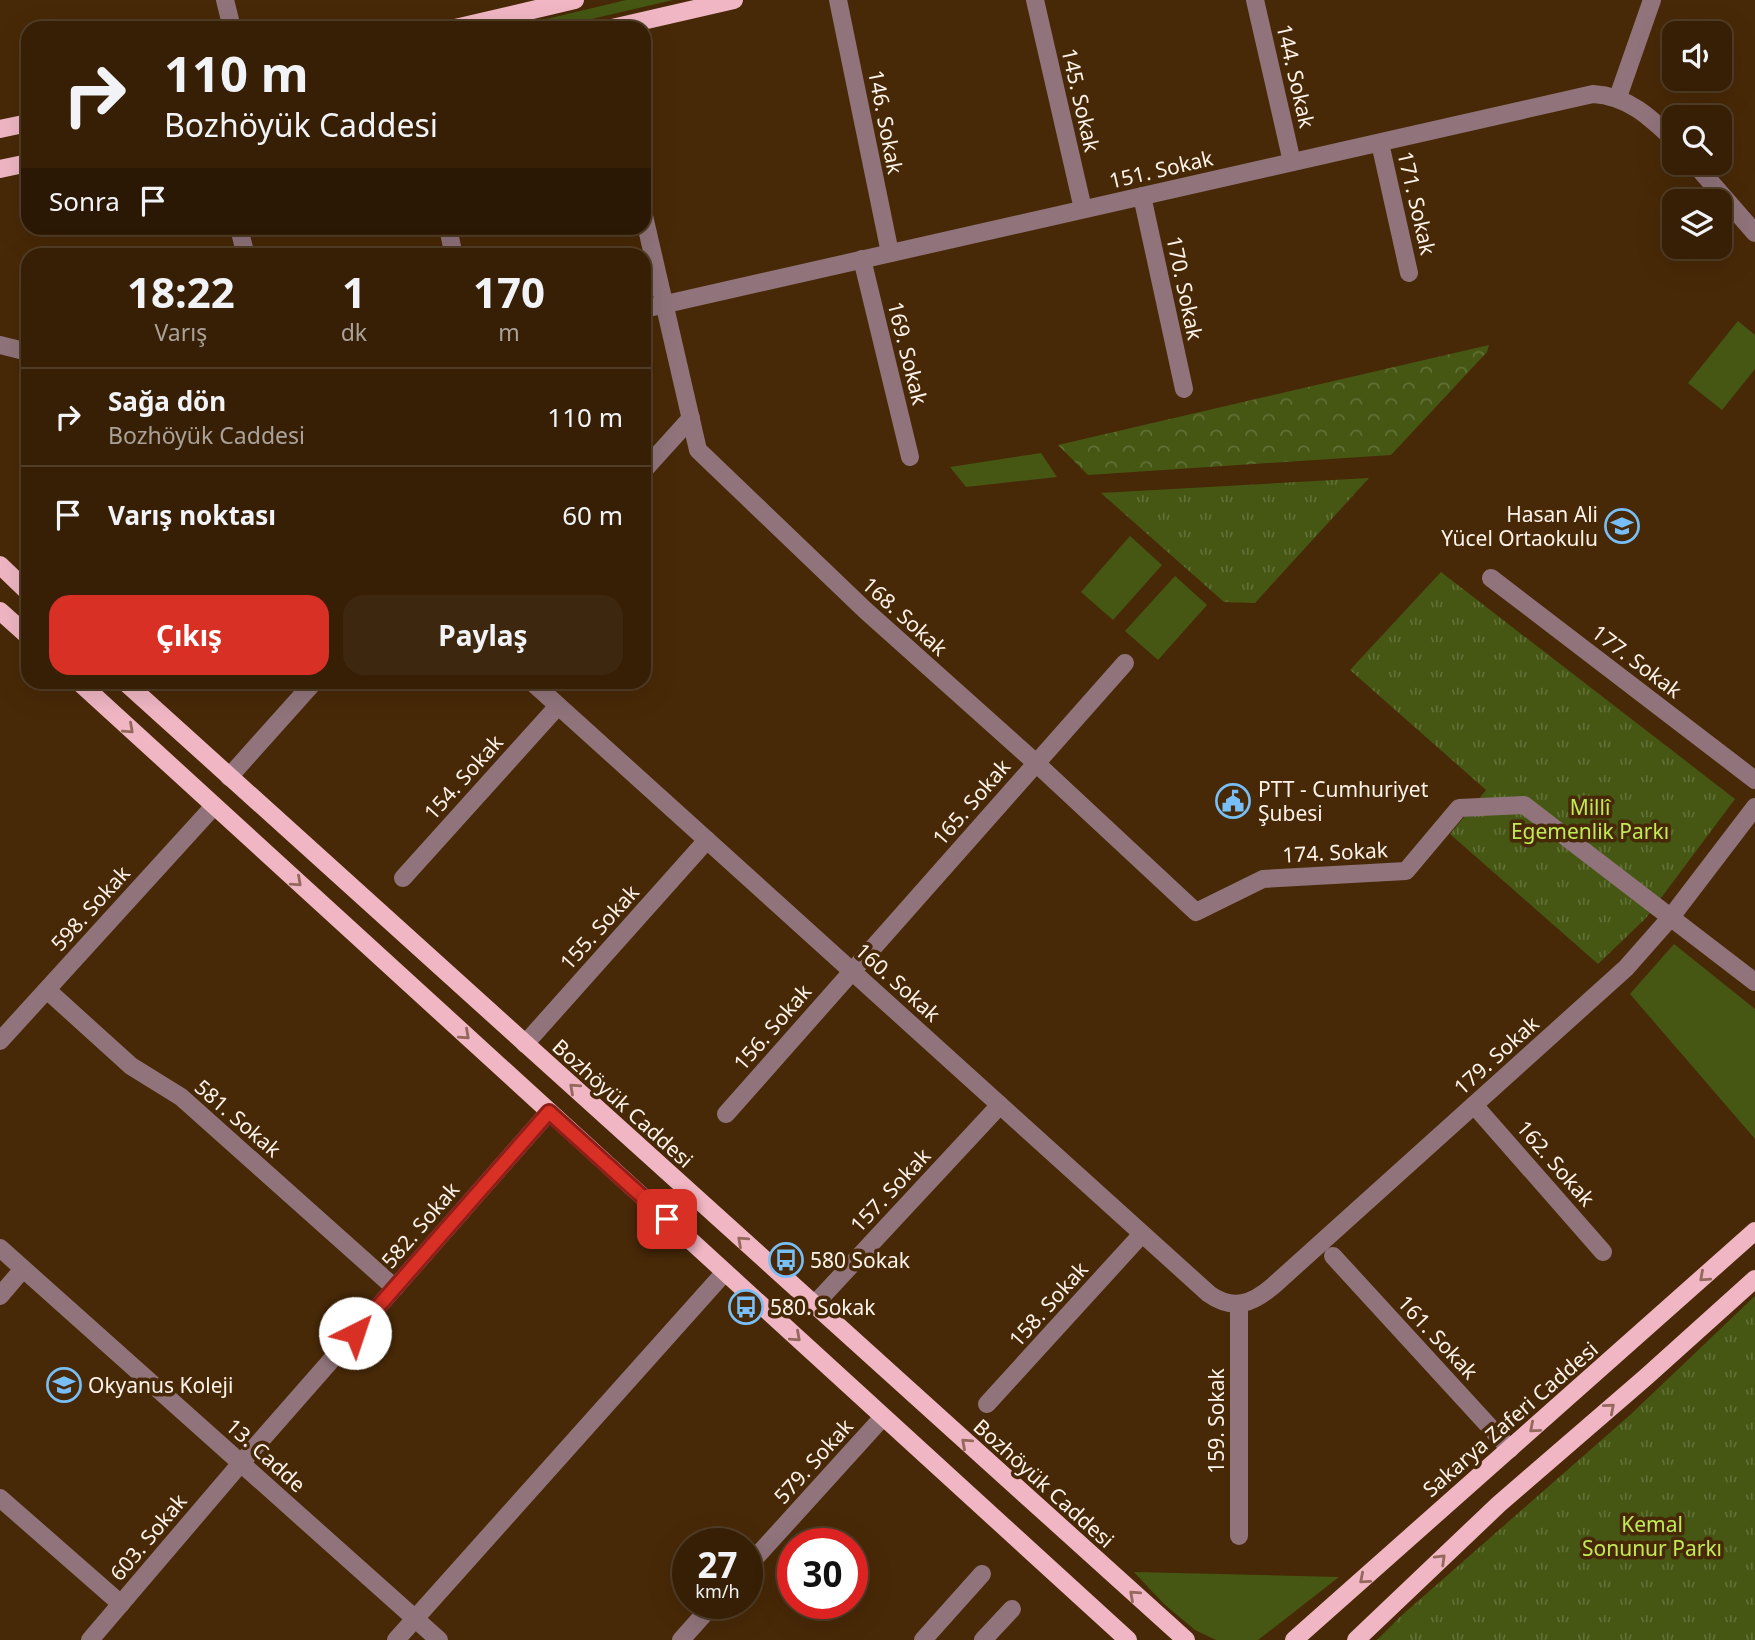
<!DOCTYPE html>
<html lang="tr">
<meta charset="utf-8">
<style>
:root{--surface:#361f05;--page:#3d270f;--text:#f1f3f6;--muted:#aaa29a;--line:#503d27;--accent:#d93025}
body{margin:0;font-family:"Noto Sans",sans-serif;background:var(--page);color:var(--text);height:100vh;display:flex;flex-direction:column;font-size:26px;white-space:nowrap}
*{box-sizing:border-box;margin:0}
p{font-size:23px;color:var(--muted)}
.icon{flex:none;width:38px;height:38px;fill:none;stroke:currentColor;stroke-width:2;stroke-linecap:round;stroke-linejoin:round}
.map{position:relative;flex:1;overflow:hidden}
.panel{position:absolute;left:21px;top:248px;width:630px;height:441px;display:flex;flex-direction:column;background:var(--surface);border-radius:21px;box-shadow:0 7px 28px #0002,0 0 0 2px var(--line)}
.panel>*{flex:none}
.guide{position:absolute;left:21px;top:21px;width:630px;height:214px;border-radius:21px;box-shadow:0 7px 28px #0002,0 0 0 2px var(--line);background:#361f05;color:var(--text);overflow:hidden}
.tools{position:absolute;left:1662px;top:21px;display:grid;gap:14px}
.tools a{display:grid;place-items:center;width:70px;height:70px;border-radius:14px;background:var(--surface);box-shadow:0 7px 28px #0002,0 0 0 2px var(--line);font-size:35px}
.speed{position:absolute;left:672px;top:1528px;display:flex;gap:14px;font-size:35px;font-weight:700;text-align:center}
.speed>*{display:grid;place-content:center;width:91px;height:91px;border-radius:50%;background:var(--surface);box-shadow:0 7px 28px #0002,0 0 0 2px var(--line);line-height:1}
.speed small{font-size:18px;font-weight:400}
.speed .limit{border:10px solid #d22;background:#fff;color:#111}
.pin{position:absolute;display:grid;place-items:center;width:60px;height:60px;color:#fff;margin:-30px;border-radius:14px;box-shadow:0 4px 10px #0006}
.me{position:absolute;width:77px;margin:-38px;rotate:41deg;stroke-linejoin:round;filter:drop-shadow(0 0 5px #0008)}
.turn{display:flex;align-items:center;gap:24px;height:147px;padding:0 28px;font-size:32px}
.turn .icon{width:91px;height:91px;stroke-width:2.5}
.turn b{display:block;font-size:49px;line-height:60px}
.then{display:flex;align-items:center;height:66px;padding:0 28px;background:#0003;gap:14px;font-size:26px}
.eta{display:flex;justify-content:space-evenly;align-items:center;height:119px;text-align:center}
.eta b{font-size:42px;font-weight:700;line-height:49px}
.cta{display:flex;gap:14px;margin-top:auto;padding:14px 28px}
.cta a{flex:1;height:80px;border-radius:21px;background:var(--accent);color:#fff;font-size:28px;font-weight:700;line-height:80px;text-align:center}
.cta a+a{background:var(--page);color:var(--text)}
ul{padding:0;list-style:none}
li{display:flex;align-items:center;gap:21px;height:98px;padding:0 28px;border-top:2px solid var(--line)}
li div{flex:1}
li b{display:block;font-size:26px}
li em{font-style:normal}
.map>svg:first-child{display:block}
.grass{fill:#455713}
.forest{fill:url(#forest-crowns)}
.park{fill:url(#park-tufts)}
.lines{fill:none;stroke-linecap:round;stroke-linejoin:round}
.minor{stroke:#91747b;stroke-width:18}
.major{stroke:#f0b6c4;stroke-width:18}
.oneway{stroke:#94685c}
.route-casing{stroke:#8d1f18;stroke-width:18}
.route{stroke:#d93025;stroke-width:12}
.labels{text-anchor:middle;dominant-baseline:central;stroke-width:7;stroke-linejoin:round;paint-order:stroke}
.street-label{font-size:21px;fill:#fdf3ea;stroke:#482907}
.poi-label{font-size:21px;fill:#fdf3ea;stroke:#482907;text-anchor:start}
.park-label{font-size:21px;fill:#c0eb56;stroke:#482907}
</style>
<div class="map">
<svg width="1755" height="1640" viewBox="0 0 1755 1640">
<defs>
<pattern id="forest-crowns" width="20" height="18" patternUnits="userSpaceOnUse" patternTransform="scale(1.75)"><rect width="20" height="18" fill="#455713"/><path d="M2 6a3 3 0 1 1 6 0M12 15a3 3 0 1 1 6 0" fill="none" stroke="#617036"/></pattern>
<pattern id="park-tufts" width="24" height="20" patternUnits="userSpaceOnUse" patternTransform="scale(1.75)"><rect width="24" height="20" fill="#455713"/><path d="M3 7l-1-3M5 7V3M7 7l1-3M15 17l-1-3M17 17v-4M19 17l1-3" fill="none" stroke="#617036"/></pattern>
</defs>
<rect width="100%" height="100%" fill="#482907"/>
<g class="grass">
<polygon points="626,0 673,0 553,28 509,28"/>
<polygon points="1738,321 1755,335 1755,369 1722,410 1688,383"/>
<polygon points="1041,453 1057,477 966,487 950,467"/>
<polygon points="1130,536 1162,565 1113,620 1081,592"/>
<polygon points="1175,576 1207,605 1158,660 1125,631"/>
<polygon points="1674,944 1755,1009 1755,1139 1630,994"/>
<polygon points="1134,1572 1339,1577 1258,1640 1216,1640 1195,1630 1164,1604"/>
</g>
<polygon class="forest" points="1489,345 1487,352 1391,455 1088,475 1058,445"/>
<g class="park">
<polygon points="1369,478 1255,603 1224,602 1101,493"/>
<polygon points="1441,572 1735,799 1646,918 1598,964 1450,834 1486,790 1350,670"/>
<polygon points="1755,1296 1755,1640 1377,1640 1401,1616 1630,1415"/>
</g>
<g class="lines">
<g class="minor">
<polyline points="225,0 232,28"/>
<polyline points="838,0 890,253"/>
<polyline points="1035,0 1083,209"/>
<polyline points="1255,0 1292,162"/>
<polyline points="1618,97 1652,0"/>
<polyline points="1380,143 1409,273"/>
<polyline points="1694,163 1755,233"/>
<polyline points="1142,196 1184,389"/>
<polyline points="644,216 698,450 865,610 1036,763 1196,912 1263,879 1406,871 1459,808 1524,805 1755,982"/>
<polyline points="239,228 246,256"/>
<polyline points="448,228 454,256"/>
<polyline points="862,259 910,457"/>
<path d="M 644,309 L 1593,94 C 1628,96 1650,117 1675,141"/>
<polyline points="0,345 28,352"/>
<polyline points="644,470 691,418"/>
<polyline points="1491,578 1755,780"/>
<path d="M 532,682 L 1209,1294 C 1233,1311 1252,1304 1273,1286 L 1626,968 L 1671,917 L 1755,807"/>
<polyline points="229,777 314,682"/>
<polyline points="403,878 558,706"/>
<polyline points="47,990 131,1066 181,1097 395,1288"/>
<polyline points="0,1041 214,806"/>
<polyline points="525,1044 707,840"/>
<polyline points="1474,1105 1603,1252"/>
<polyline points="726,1114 1125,663"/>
<polyline points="0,1248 439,1640"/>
<polyline points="1333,1256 1510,1449"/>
<polyline points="0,1296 23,1269"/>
<polyline points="814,1305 1000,1105"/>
<polyline points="1239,1306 1239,1536"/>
<polyline points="987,1404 1142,1234"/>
<polyline points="0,1498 121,1604"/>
<polyline points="747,1567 883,1417"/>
<polyline points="90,1640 241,1463 549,1112"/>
<polyline points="396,1640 725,1272"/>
<polyline points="681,1640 714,1603"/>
<polyline points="923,1640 982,1574"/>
<polyline points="983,1640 1012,1609"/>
</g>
<g class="major">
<polyline points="455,28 575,0"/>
<polyline points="612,28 734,0"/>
<polyline points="0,129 28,123"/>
<polyline points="0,169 28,163"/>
<polyline points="0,565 28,592"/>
<polyline points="0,611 28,636"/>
<polyline points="79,682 1128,1640"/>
<polyline points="125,682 1186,1640"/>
<polyline points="1294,1640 1755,1231"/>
<polyline points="1356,1640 1499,1504 1646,1377 1755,1279"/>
</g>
</g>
<defs><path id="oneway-chevron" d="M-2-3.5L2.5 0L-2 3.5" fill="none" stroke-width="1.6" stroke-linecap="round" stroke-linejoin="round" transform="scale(1.75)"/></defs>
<g class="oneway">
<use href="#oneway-chevron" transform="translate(129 729) rotate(42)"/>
<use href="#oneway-chevron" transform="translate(297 882) rotate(42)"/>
<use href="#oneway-chevron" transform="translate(465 1035) rotate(42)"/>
<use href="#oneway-chevron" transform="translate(574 1088) rotate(-138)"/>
<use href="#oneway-chevron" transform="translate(742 1241) rotate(-138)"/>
<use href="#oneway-chevron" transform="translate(1704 1277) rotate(138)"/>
<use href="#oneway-chevron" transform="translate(796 1337) rotate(42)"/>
<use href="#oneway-chevron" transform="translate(1610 1408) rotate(-41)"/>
<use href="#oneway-chevron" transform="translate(1534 1428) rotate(139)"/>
<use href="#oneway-chevron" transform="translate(966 1443) rotate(-138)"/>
<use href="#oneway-chevron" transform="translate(1441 1559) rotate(-44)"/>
<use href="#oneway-chevron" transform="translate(1364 1579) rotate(139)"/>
<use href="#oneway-chevron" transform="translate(1134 1595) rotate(-138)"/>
</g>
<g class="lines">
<g class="route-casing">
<polyline id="route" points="355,1333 549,1112 667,1219"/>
</g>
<use href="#route" class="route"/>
</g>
<defs>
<g id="school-ring" transform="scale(1.75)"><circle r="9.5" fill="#482907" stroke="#78bff7" stroke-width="1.5"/><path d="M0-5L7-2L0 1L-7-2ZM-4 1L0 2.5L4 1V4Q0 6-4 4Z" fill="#78bff7"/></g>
<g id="civic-ring" transform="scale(1.75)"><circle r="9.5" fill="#482907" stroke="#78bff7" stroke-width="1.5"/><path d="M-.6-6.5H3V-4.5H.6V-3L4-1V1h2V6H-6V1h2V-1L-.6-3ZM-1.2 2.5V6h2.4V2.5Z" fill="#78bff7"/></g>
<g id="bus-ring" transform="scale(1.75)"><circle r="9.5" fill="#482907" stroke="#78bff7" stroke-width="1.5"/><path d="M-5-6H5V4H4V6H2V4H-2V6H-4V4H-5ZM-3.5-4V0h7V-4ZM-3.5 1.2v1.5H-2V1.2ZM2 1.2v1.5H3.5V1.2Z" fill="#78bff7"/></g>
</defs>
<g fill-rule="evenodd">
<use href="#school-ring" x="1622" y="526"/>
<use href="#civic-ring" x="1233" y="801"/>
<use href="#bus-ring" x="786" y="1260"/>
<use href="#bus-ring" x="746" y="1307"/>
<use href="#school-ring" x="64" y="1385"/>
</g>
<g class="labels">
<g class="street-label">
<text transform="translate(1296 76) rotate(77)">144. Sokak</text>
<text transform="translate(1081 100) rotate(77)">145. Sokak</text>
<text transform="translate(886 122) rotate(79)">146. Sokak</text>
<text transform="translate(1161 169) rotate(-13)">151. Sokak</text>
<text transform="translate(1417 203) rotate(77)">171. Sokak</text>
<text transform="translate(1185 288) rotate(78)">170. Sokak</text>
<text transform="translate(908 353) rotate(76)">169. Sokak</text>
<text transform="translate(905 616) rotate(42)">168. Sokak</text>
<text transform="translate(1637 661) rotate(37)">177. Sokak</text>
<text transform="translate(463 777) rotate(-48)">154. Sokak</text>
<text transform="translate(971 802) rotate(-49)">165. Sokak</text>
<text transform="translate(1335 852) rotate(-3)">174. Sokak</text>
<text transform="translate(90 908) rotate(-48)">598. Sokak</text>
<text transform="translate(599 927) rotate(-48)">155. Sokak</text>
<text transform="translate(898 982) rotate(42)">160. Sokak</text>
<text transform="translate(772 1027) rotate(-49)">156. Sokak</text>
<text transform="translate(1496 1055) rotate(-42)">179. Sokak</text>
<text transform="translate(623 1103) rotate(42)">Bozhöyük Caddesi</text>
<text transform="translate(238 1118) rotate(41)">581. Sokak</text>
<text transform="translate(1556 1163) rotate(49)">162. Sokak</text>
<text transform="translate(890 1190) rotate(-47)">157. Sokak</text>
<text transform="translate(420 1225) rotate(-49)">582. Sokak</text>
<text transform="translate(1048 1304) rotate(-48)">158. Sokak</text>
<text transform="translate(1438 1337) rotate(47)">161. Sokak</text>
<text transform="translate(1510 1419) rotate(-41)">Sakarya Zaferi Caddesi</text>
<text transform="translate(1216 1421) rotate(-90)">159. Sokak</text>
<text transform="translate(266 1455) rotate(42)">13. Cadde</text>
<text transform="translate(813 1461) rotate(-48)">579. Sokak</text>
<text transform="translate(1044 1483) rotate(42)">Bozhöyük Caddesi</text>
<text transform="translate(148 1537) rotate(-50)">603. Sokak</text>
</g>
<g class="poi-label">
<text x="1598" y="514" text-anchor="end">Hasan Ali<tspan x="1598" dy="24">Yücel Ortaokulu</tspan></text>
<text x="1258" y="789">PTT - Cumhuriyet<tspan x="1258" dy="24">Şubesi</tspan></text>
<text x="810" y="1260">580 Sokak</text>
<text x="770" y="1307">580. Sokak</text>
<text x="88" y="1385">Okyanus Koleji</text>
</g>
<g class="park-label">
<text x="1590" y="807">Millî<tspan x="1590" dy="24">Egemenlik Parkı</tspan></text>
<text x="1652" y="1524">Kemal<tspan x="1652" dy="24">Sonunur Parkı</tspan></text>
</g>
</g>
</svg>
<div class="tools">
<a><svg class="icon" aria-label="sound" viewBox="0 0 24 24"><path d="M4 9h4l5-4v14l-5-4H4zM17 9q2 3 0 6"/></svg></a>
<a><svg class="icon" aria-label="search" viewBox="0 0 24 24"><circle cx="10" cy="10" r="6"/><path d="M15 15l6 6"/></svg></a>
<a><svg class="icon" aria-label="layers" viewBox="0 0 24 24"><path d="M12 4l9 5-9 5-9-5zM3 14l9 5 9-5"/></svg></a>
</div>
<div class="speed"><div>27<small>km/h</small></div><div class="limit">30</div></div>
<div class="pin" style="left:667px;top:1219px;background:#d93025"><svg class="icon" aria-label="arrive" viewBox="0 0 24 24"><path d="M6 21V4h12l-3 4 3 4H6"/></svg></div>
<svg class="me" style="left:355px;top:1333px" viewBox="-20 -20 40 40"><circle r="19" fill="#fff"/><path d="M0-13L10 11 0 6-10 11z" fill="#d93025"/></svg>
<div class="guide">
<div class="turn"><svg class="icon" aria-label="right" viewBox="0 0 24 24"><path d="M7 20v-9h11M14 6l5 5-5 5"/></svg><div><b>110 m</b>Bozhöyük Caddesi</div></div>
<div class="then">Sonra<svg class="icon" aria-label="arrive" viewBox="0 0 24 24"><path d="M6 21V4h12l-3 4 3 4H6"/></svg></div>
</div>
<section class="panel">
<div class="eta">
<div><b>18:22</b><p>Varış</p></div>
<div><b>1</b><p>dk</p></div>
<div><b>170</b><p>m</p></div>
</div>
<ul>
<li><svg class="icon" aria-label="right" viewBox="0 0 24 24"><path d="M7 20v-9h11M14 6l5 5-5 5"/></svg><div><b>Sağa dön</b><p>Bozhöyük Caddesi</p></div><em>110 m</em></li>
<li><svg class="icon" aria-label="arrive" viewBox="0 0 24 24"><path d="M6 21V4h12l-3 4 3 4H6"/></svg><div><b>Varış noktası</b></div><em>60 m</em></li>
</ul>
<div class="cta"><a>Çıkış</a><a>Paylaş</a></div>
</section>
</div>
